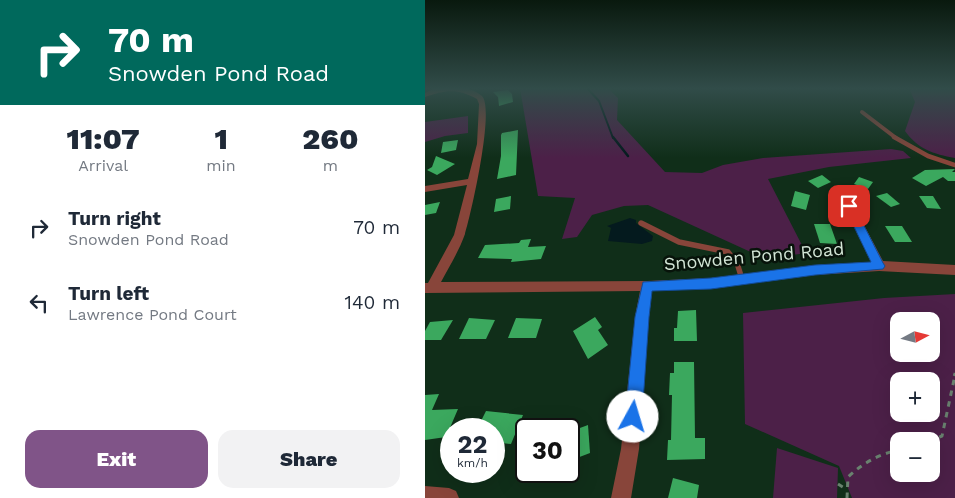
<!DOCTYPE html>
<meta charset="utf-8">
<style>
:root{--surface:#fff;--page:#f2f2f3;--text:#1f2937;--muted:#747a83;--accent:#805488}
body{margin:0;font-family:"Work Sans",sans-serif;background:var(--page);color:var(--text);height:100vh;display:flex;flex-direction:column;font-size:19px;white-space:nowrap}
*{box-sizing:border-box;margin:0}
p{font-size:16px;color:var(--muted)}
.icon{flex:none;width:28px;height:28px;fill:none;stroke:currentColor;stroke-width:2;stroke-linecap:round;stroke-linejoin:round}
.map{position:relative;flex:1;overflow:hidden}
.drawer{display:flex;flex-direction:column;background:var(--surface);width:425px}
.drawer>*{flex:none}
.banner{background:#00695c;color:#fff;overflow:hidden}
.needle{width:32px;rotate:83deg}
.buttons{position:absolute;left:465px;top:312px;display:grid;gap:10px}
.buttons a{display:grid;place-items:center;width:50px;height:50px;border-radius:10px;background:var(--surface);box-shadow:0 5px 20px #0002;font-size:25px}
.speed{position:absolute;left:15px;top:418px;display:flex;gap:10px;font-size:25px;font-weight:700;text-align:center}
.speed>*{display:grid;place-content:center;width:65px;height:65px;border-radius:50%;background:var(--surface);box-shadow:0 5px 20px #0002;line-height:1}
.speed small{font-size:12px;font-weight:400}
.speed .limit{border:2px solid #111;border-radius:8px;background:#fff;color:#111}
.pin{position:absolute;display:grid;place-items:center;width:42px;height:42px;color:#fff;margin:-21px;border-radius:10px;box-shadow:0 2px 8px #0006}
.me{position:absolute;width:55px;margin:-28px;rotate:6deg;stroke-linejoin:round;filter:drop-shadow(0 0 4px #0008)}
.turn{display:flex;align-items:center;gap:18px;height:105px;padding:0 25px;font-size:22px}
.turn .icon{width:65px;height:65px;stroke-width:2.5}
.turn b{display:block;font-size:35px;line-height:42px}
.eta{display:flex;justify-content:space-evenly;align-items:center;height:85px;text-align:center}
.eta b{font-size:30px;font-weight:800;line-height:35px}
.primary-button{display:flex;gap:10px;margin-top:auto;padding:10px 25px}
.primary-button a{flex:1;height:58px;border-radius:15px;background:var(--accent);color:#fff;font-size:20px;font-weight:800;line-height:58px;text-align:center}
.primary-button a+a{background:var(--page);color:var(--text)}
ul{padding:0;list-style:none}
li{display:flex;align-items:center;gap:15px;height:75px;padding:0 25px}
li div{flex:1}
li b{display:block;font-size:19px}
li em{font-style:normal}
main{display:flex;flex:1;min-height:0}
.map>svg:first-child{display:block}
.green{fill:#4c2048;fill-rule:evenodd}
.water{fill:#041a1e}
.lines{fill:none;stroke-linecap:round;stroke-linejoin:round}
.stream-far1{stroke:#041a1e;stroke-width:2}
.stream{stroke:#041a1e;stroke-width:2.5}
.building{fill:#3ba85e}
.path-far1{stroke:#69826f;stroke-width:2.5;stroke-dasharray:4.5 4.5;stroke-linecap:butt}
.path{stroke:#69826f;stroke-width:3;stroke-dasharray:5.5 5.5;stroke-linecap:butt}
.lane-far3{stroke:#88453a;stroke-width:4}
.lane-far2{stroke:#88453a;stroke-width:4.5}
.lane-far1{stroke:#88453a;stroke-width:5.5}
.lane{stroke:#88453a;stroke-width:7}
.street{fill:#88453a;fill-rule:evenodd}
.route{fill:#1a73e8;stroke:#114b97}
.labels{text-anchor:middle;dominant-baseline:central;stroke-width:5;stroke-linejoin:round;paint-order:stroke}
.street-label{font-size:18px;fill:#d3e5d6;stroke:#07130a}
</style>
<main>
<section class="drawer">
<div class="banner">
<div class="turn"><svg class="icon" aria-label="right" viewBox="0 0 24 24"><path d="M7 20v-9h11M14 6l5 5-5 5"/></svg><div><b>70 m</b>Snowden Pond Road</div></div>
</div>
<div class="eta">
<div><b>11:07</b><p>Arrival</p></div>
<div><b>1</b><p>min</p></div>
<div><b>260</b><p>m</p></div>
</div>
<ul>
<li><svg class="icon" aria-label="right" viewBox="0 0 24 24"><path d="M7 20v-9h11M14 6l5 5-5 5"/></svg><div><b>Turn right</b><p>Snowden Pond Road</p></div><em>70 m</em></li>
<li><svg class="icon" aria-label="left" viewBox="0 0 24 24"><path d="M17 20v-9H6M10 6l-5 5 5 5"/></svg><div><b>Turn left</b><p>Lawrence Pond Court</p></div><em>140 m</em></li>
</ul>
<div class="primary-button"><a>Exit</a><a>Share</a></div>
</section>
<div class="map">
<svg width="530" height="498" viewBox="0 0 530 498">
<rect width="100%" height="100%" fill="#102e19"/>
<g class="green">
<polygon points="95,88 183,88 193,98 192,120 240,172 277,173 298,165 338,158 466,149 478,151 486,158 404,167 343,179 381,253 341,259 223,205 199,206 167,215 152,237 137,239 150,198 113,196"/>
<path d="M 484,88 L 530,88 L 530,158 C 508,154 493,149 480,131 L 490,102 Z"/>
<polygon points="43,116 43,133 20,136 0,142 0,122"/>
<path d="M 530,294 L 530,498 L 427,498 L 414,466 L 320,424 L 318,313 L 459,298 ZM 506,321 L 506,354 L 474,354 L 474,321 ZM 506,381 L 506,414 L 474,414 L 474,381 ZM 506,441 L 506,474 L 474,474 L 474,441 Z"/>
<polygon points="352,448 413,468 412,498 348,498"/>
</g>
<polygon class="water" points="205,218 211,220 211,223 228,236 227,241 217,244 183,241 186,228 182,226"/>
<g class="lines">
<polyline class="stream-far1" points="162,88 174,101 188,138"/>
<polyline class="stream" points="188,137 203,156"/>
</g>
<g class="building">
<polygon points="83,90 87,94 88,102 74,106 73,97 68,92"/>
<polygon points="93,130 91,175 72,179 76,156 76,135 77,133"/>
<polygon points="33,140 31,150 16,153 18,142"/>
<polygon points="11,156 30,164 12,175 2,170 7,167"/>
<polygon points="530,169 527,172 530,172 530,181 523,181 518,177 501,186 487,178 500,170"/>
<polygon points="397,175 406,182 393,188 383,181"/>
<polygon points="434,177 448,182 443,189 429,184"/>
<polygon points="370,191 385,195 381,210 366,206"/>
<polygon points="462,193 475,204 466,207 451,196"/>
<polygon points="86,196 85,209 69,212 71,199"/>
<polygon points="494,196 508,196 516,209 502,208"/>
<polygon points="15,202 11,213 0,215 0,205"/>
<polygon points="389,224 405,224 412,244 395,243"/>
<polygon points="460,226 477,226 487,242 470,242"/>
<polygon points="106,239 103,247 121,246 116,259 86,262 87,259 53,258 60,245 94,243 96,240"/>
<polygon points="271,310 272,341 249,341 249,328 252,328 253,311"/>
<polygon points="170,317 177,327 173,330 183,345 163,359 148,331"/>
<polygon points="44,318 70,320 61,339 34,339"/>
<polygon points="91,318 117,319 111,338 83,338"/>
<polygon points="28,320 16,340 0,340 0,331 5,322"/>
<polygon points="249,362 269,362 270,438 280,438 280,459 242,460 243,440 246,440 247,395 244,395 245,373 249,373"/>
<polygon points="14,394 7,410 33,409 21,437 0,440 0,395"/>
<polygon points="61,411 98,415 86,444 69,442 69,429 52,429"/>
<polygon points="163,425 165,453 144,461 144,432"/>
<polygon points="248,478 274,485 272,498 243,498"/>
</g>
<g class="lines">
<polyline class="path-far1" points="529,376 530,373"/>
<g class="path">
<polyline points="504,441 517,436 530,375"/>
<polyline points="413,484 421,489"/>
<path d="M 422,498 L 423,477 C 438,463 454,454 474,450"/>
</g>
<polyline class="lane-far3" points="437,112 471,138"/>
<polyline class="lane-far2" points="469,137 503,156 530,165"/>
<polyline class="lane-far1" points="216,223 254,242 303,252 312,263 317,279"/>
<polyline class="lane" points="316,277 317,280"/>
<g class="street">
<path d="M 10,88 C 25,88 45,85 57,96 C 70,109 46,215 40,234 C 34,251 24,267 16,282 L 222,281 L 286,278 L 390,265 L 446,262 L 419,206 L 424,203 L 429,206 L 458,261 L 530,265 L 530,275 L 454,271 L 390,275 L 286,288 L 227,291 L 224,317 L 214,449 L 206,498 L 186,498 L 196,449 L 210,317 L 215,291 L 0,293 L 0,283 L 3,283 L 29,235 L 42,185 L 0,192 L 0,186 L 43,179 L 52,144 L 54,104 L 52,99 C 32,88 20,90 0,97 L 0,93 Z"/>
<polygon points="0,486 24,488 31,491 34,498 0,498"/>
</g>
</g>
<linearGradient id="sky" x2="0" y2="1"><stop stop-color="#09190e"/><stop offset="0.56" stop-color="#314c49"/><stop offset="1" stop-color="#314c49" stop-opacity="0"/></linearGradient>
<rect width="530" height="158" fill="url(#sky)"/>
<polygon class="route" points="424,203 429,206 458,263 460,266 458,269 390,275 286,289 227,291 224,317 217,417 214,423 208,425 202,423 200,417 210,317 218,282 286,278 390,265 446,262 419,206"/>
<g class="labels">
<g class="street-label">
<text transform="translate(329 256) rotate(-5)">Snowden Pond Road</text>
</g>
</g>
</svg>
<div class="buttons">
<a><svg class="needle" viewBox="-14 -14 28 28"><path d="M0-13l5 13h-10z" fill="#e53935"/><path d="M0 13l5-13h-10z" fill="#747a83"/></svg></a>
<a>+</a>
<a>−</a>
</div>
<div class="speed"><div>22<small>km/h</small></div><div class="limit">30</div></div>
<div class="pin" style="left:424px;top:206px;background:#d93025"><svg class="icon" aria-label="arrive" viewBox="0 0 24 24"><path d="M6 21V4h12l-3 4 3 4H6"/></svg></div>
<svg class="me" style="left:208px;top:417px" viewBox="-20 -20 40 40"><circle r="19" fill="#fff"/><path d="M0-13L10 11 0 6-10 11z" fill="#1a73e8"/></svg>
</div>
</main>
